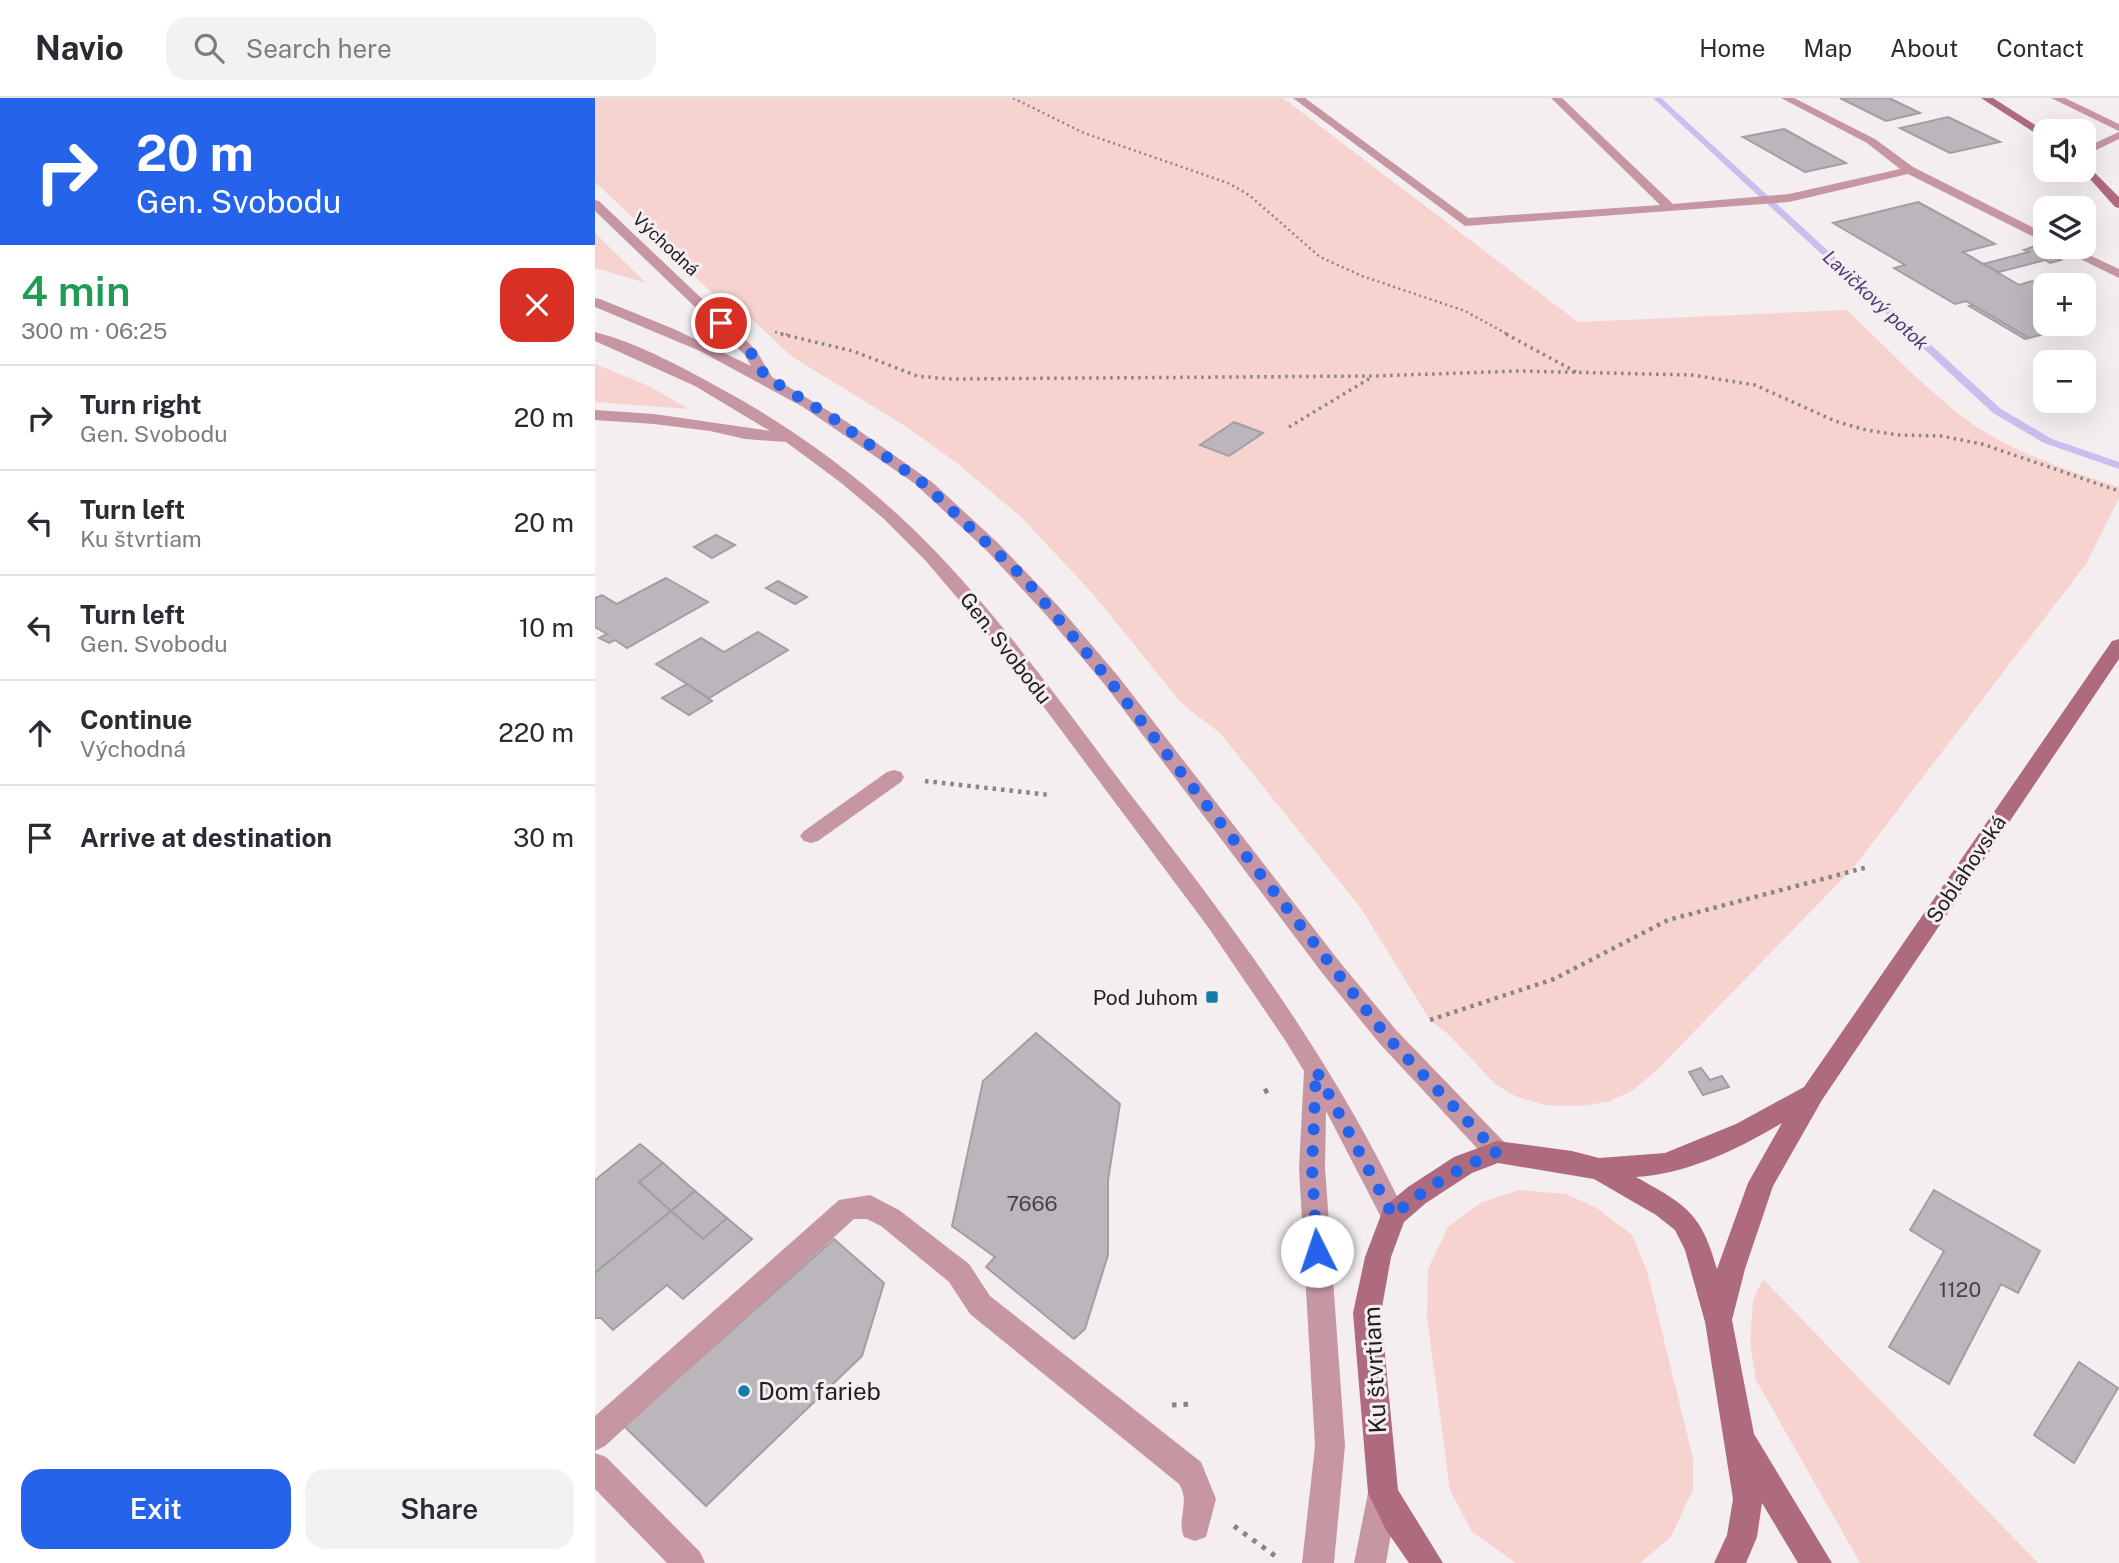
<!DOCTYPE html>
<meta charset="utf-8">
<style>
:root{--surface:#fff;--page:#f2f2f3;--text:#2b2b33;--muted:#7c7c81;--line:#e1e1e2;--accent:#2563eb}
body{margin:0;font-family:"Public Sans",sans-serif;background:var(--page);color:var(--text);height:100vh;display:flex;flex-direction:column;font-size:26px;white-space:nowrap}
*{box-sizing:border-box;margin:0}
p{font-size:23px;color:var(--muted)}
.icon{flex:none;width:38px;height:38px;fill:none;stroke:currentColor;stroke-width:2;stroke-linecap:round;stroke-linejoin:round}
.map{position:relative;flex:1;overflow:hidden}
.panel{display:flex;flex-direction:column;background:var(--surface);width:595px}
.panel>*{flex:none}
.hud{background:#2563eb;color:#fff;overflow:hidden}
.tools{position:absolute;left:1438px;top:21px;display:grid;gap:14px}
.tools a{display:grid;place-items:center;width:63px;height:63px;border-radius:14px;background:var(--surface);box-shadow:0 7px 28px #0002;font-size:35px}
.pin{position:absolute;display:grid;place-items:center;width:60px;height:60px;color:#fff;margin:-30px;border:4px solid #fff;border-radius:50%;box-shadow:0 2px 7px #0007}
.me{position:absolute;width:77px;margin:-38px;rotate:356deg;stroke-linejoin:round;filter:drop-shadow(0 0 5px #0008)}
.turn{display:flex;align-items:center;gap:24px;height:147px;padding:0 21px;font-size:32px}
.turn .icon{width:91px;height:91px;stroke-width:2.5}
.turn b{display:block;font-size:49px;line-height:60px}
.round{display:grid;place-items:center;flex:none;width:74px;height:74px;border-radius:21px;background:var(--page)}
.head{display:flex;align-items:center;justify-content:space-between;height:119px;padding:0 21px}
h1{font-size:42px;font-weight:600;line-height:52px;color:#1e9e55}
.action{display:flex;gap:14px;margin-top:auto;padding:14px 21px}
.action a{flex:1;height:80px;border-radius:21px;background:var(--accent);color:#fff;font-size:28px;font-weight:600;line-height:80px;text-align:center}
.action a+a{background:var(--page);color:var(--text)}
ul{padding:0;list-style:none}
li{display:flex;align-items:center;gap:21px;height:105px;padding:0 21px;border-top:2px solid var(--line)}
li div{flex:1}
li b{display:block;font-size:26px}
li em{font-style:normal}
header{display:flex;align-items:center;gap:42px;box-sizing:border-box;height:98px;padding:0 35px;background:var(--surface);border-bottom:2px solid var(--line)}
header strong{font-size:33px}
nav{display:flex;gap:38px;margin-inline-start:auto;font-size:24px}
.search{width:490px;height:63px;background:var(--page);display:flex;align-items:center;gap:18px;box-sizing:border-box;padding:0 24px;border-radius:21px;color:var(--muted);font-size:26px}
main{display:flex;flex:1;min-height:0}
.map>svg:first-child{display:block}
.green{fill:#f7d3cf}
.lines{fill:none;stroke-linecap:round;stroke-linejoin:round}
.stream{fill:#cbbded;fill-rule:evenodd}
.building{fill:#bab6bb;stroke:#a29ea3;stroke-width:2}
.path-far3{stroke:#898587;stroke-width:2.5;stroke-dasharray:2 3.5;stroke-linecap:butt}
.path-far2{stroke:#898587;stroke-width:3.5;stroke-dasharray:2.5 4.5;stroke-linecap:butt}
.path-far1{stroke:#898587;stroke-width:4.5;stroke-dasharray:3.5 5;stroke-linecap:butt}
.path{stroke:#898587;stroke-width:5;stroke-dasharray:4.5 7;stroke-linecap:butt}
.lane{fill:#c697a2;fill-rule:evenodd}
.street{fill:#c697a2;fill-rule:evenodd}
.secondary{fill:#ae6b7d;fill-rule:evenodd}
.route{stroke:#2563eb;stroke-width:12;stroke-dasharray:0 21.6}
.poi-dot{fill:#167ba6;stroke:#f4eef1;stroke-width:2.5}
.labels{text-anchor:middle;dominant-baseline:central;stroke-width:6;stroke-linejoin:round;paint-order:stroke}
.far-street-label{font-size:18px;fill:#201e1f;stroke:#f4eef1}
.far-water-label{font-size:19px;font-style:italic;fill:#503b76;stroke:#f4eef1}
.street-label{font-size:21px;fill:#201e1f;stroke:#f4eef1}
.poi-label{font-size:21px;fill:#201e1f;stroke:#f4eef1;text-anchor:end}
.near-number-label{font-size:21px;fill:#464446}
.near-street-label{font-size:24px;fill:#201e1f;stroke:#f4eef1}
.near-poi-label{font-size:24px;fill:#201e1f;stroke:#f4eef1;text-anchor:start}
</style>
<header>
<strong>Navio</strong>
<div class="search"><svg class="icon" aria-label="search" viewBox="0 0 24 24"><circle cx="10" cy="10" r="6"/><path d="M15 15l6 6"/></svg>Search here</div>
<nav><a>Home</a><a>Map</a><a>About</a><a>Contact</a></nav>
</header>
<main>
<section class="panel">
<div class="hud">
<div class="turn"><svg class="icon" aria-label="right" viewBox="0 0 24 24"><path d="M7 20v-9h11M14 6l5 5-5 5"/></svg><div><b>20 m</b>Gen. Svobodu</div></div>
</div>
<div class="head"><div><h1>4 min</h1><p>300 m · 06:25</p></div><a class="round" style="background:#d93025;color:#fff"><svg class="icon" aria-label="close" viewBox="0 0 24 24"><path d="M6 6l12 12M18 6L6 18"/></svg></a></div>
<ul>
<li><svg class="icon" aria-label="right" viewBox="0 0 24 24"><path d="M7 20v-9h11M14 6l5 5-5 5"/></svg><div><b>Turn right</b><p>Gen. Svobodu</p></div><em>20 m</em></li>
<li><svg class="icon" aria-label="left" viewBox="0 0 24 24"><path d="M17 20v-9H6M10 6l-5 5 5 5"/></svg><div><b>Turn left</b><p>Ku štvrtiam</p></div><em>20 m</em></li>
<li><svg class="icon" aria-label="left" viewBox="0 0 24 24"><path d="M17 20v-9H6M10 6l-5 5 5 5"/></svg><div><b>Turn left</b><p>Gen. Svobodu</p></div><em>10 m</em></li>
<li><svg class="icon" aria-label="ahead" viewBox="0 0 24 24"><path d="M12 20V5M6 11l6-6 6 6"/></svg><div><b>Continue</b><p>Východná</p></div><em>220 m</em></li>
<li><svg class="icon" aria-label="arrive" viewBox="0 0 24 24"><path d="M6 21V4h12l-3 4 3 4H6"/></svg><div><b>Arrive at destination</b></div><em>30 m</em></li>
</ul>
<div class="action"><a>Exit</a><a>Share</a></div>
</section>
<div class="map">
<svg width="1524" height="1465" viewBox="0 0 1524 1465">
<rect width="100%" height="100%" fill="#f4eef1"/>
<g class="green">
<path d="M 0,0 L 688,0 L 983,224 L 1252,212 C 1292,250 1331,292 1376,325 C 1417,354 1477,374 1524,389 L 1524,400 L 1491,466 L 1259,769 L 1061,973 L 1037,993 L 1012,1004 L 985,1008 L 949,1007 L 920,998 L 900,986 L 853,936 L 835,922 L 765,809 L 625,635 L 588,607 L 498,496 L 426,419 L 363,366 L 310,328 L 196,258 L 143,208 L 133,210 L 0,84 Z"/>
<polygon points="0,135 51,185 0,170"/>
<polygon points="0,266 54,288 94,311 0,304"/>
<polygon points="924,1092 971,1096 1002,1110 1037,1137 1052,1173 1098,1360 1098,1391 1076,1439 1045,1465 921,1465 877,1434 855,1392 832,1219 833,1171 853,1129 887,1104"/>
<polygon points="1168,1181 1443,1465 1265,1465 1161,1282 1155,1245 1158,1202"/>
</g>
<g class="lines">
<polygon class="stream" points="1058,0 1066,0 1406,311 1457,341 1524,364 1524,371 1449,345 1398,315"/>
</g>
<g class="building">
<polygon points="1245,0 1294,0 1325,15 1291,23"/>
<polygon points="1353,19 1405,44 1355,55 1305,30"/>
<polygon points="1189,31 1251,65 1210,74 1148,39"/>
<polygon points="1323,104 1400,146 1368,154 1424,187 1437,183 1451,191 1451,226 1486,226 1434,240 1371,203 1360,206 1299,170 1310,167 1238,125"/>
<polygon points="1440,148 1466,162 1455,165 1450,162 1404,174 1388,166 1434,154 1429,152"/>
<polygon points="1378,207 1434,240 1430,241 1374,208"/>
<polygon points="639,324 668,335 634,358 605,347"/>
<polygon points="121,437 140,447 117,460 99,449"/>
<polygon points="71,480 113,504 32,550 20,542 14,545 4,540 12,536 0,529 0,500 7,497 22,506"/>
<polygon points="183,483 212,499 200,506 171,490"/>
<polygon points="163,534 193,552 114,600 61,566 106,540 129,554"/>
<polygon points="92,586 117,603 94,617 67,600"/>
<polygon points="441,935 525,1006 513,1082 513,1157 490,1231 479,1241 391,1169 400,1159 357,1128 388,983"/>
<polygon points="1106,970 1115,982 1127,978 1134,989 1108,997 1094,974"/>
<polygon points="45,1046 68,1065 44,1084 76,1113 0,1175 0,1082"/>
<polygon points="68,1065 100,1093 76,1113 44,1084"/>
<polygon points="1339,1092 1445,1153 1423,1195 1406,1186 1354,1286 1294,1249 1349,1153 1315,1132"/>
<polygon points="100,1093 132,1120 108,1141 76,1113"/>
<polygon points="76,1113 108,1141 132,1120 157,1141 88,1201 72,1187 18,1232 6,1220 0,1220 0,1175"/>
<polygon points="239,1141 289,1185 267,1258 111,1408 29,1328"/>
<polygon points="1484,1264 1523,1290 1479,1365 1439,1337"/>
</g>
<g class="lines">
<g class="path-far3">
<polyline points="418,0 489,35 633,85 654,97 725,159 767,178 870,213 914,237"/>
<polyline points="180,234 194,237"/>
</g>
<g class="path-far2">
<polyline points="186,236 258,253 322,278 354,281 778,278 924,273 1097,277 1160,287 1240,323 1271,332 1303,337 1346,338 1387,346 1524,393"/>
<polyline points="911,236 981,274"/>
<polyline points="694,329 777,279"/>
</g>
<g class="path-far1">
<polyline points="330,683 455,697"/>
<polyline points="835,922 959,881 1073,822 1273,769"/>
</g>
<g class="path">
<polyline points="669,994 677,990"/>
<polyline points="577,1307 597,1306"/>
<polyline points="639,1428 683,1460"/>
</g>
<g class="lane">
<polygon points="698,0 710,0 873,120 1065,107 956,0 967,0 1078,106 1194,96 1305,71 1272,45 1186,0 1199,0 1280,41 1318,69 1451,136 1451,145 1313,76 1194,104 870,128"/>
<polygon points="1456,0 1470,0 1524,26 1524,33"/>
<polygon points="1461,149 1477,149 1524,171 1524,180"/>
<polygon points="299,672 306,674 309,679 306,684 223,743 216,745 209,743 205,738 209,733 292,674"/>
<path d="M 275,1097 L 304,1112 L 374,1166 L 395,1198 L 606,1364 L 621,1401 L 611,1439 L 600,1443 L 589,1439 C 581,1420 596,1405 584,1386 L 375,1216 L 354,1184 L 286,1128 L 272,1121 L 259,1121 L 10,1348 L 0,1353 L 0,1318 L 244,1102 Z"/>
<polygon points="0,1355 11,1359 105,1454 110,1465 72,1465 0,1391"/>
</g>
<g class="street">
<polygon points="1524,34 1524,41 1489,58 1489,50"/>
<polygon points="0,102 4,103 161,252 177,279 252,324 337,384 403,445 465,510 523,578 744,863 801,932 911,1046 915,1054 911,1062 902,1065 893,1062 785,946 728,876 510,587 452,518 391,452 319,385 208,309 105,253 0,209 0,200 5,201 79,231 156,268 150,257 0,113"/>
<path d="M 0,234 C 46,246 92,272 134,295 C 211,338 282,392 343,456 C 414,530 473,615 535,696 C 639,829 739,963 811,1117 L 807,1125 L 798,1129 L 789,1125 L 731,1013 L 730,1070 L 750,1348 L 739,1465 L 707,1465 L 720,1348 L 704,1070 L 709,973 L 690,942 L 613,829 L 404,549 L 330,462 L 289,421 L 245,384 L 191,344 L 150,341 L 115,333 L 59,326 L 0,322 L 0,312 L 59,316 L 175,333 L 100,288 L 0,243 Z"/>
<polygon points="788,1380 799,1384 803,1395 791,1465 759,1465 773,1395 777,1384"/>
</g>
<g class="secondary">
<polygon points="1386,0 1398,0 1451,34 1451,42"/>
<polygon points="1489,64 1524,99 1524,110 1520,109 1487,72 1489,72"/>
<path d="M 1524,541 L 1524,561 L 1227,1002 L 1178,1088 L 1150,1171 L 1137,1222 L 1159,1336 L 1237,1465 L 1203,1465 L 1167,1405 L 1162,1439 L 1151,1465 L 1119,1465 L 1132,1437 L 1138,1401 L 1110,1224 L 1090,1152 L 1080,1132 L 1061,1117 L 999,1081 L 903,1065 L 877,1075 L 831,1105 L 809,1124 L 796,1159 L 786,1215 L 803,1392 L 848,1465 L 814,1465 L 791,1432 L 773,1395 L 758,1215 L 770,1159 L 789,1109 L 813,1089 L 859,1059 L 902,1043 L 977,1053 L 1004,1060 L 1070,1055 L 1141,1026 L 1209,989 L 1517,543 ZM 1187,1025 L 1153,1085 L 1122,1171 C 1106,1114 1091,1107 1041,1079 C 1092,1076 1143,1051 1187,1025 Z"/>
</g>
</g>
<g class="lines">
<path class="route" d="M 126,225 L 156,255 L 170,278 L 239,321 L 329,386 L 429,480 L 511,578 L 793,940 L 902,1054 C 863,1070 830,1090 798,1118 L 721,972 L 717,1070 L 722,1153"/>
</g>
<g class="poi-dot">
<rect x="610" y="892" width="14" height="14" rx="3.5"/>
<circle cx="149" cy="1293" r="7"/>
</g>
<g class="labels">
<g class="far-street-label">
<text transform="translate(71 146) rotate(43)">Východná</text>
</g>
<g class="far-water-label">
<text transform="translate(1281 202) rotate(43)">Lavičkový potok</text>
</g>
<g class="street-label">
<text transform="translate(411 550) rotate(52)">Gen. Svobodu</text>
<text transform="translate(1371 771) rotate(-56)">Soblahovská</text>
</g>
<g class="poi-label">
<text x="603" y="899">Pod Juhom</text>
</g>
<g class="near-number-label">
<text x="437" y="1105">7666</text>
<text x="1365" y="1191">1120</text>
</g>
<g class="near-street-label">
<text transform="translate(779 1272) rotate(-93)">Ku štvrtiam</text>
</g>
<g class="near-poi-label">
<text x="163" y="1293">Dom farieb</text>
</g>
</g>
</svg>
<div class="tools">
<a><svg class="icon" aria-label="sound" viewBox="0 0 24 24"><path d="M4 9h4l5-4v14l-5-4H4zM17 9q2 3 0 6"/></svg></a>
<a><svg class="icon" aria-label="layers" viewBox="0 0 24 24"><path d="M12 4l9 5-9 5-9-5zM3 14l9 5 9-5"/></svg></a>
<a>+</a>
<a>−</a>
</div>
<div class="pin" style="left:126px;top:225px;background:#d93025"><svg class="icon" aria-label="arrive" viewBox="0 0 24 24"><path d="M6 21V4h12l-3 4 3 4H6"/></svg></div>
<svg class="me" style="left:722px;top:1153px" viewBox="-20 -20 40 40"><circle r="19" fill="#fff"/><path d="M0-13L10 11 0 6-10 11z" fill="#2563eb"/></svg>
</div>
</main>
